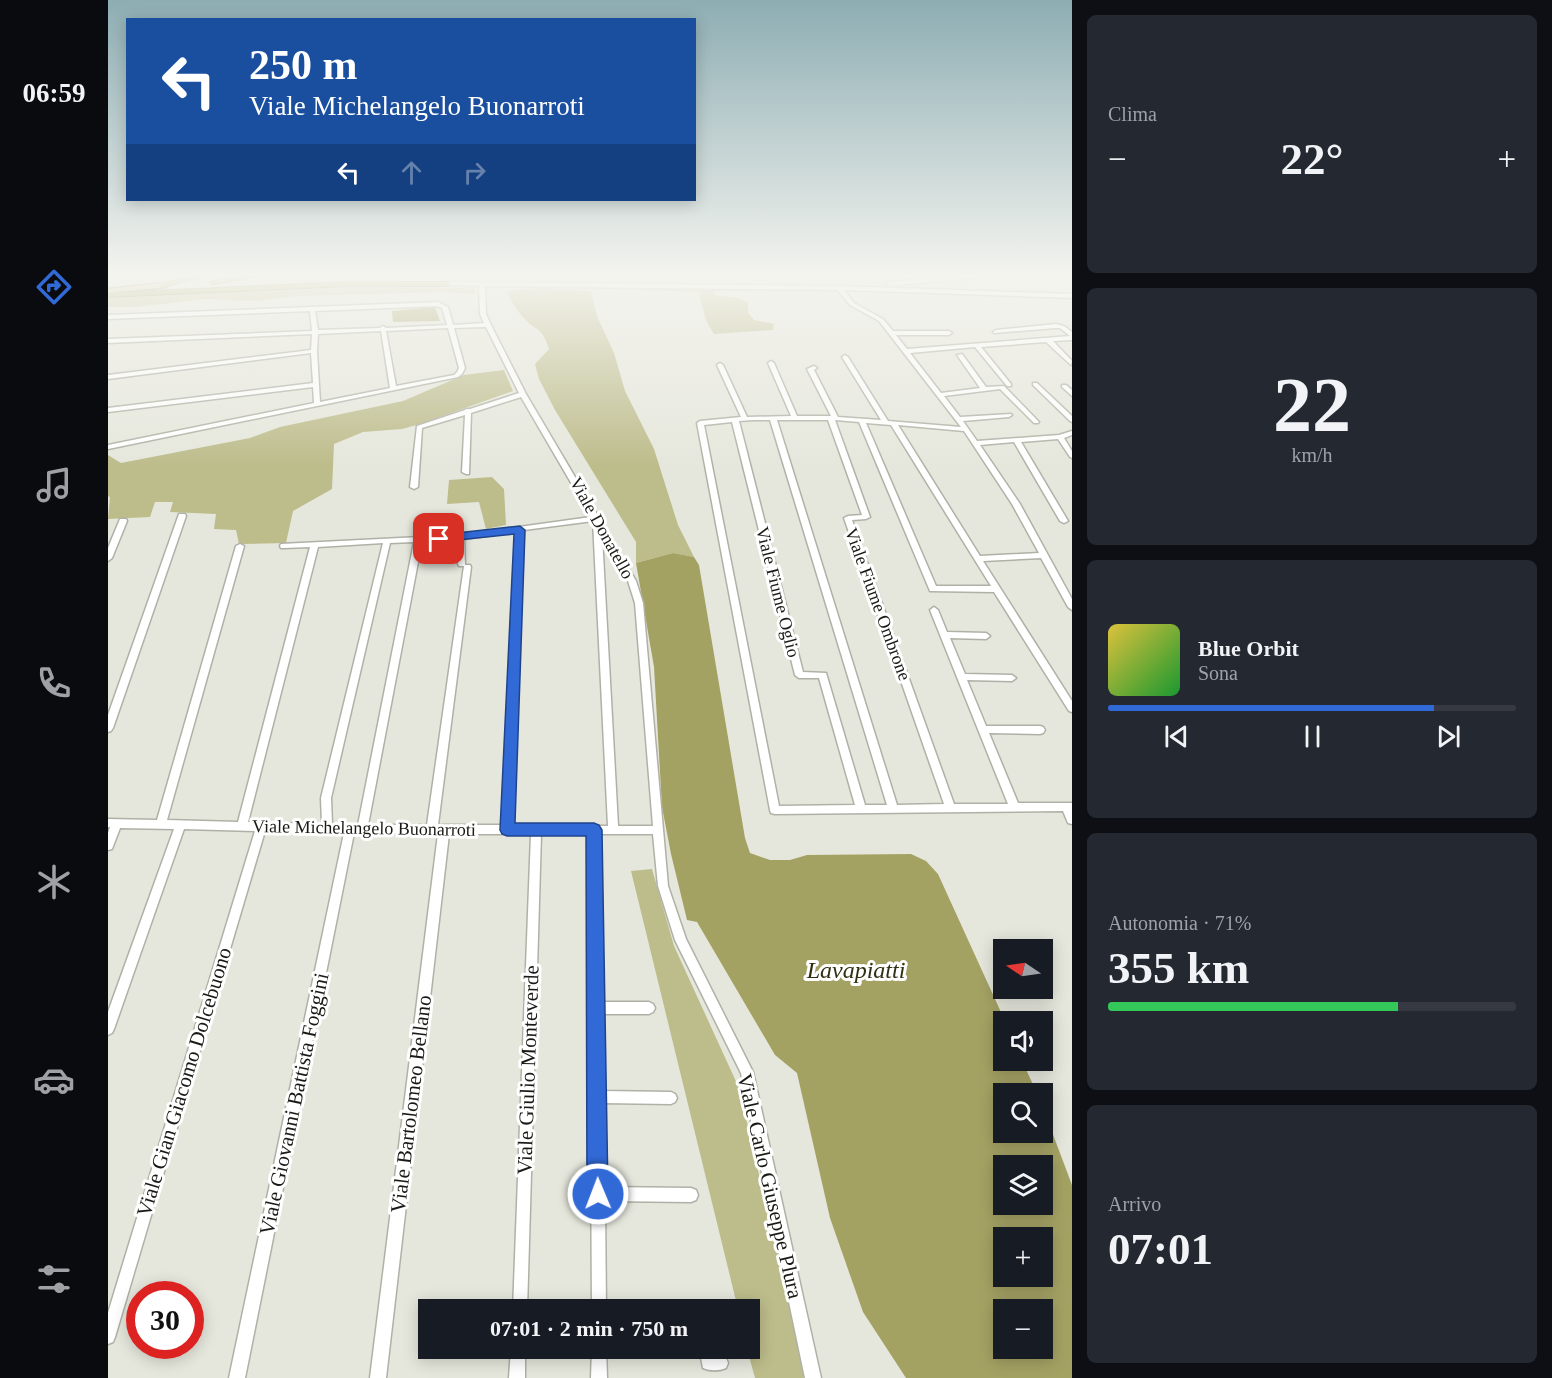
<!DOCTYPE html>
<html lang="it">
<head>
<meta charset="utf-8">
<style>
	body { margin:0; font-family:"Times New Roman",serif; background:#242831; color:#f1f3f6; height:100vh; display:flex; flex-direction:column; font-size:22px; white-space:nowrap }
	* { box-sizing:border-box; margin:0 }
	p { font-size:20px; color:#9ea1a6 }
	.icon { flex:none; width:33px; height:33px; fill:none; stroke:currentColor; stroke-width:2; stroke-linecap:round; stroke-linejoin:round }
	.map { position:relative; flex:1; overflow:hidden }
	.drawer { display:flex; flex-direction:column; gap:15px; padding:15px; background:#0d0f14; width:480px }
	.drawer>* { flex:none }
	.hud { position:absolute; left:18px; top:18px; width:570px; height:183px; border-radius:0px; box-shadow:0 3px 15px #0003; background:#1a4fa0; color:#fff; overflow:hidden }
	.needle { width:39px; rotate:283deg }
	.tools { position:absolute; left:885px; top:939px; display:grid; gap:12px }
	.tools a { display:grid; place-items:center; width:60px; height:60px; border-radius:0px; background:#171b24; box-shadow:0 3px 15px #0003; font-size:30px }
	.speed { position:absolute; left:18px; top:1281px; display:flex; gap:12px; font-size:30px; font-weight:700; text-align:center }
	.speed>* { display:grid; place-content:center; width:78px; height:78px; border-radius:50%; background:#171b24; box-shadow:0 3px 15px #0003; line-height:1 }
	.speed .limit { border:9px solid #d22; background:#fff; color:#111 }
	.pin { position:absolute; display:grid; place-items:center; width:51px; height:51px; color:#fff; margin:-26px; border-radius:12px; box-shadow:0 3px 9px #0006 }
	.me { position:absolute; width:66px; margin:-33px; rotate:359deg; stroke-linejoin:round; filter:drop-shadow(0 0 4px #0008) }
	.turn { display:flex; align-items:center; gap:21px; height:126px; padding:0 24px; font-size:27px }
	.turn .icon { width:78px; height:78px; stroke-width:2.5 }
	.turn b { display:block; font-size:42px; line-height:51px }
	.lanes { display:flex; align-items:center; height:57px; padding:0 24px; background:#0003; justify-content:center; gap:30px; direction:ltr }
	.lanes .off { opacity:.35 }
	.big { font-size:45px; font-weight:800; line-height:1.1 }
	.drawer .tile { flex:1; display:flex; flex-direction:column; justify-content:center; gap:9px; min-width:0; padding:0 21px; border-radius:9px; background:#242831 }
	.drawer .dial { align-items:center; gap:0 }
	.dial b { font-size:78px; line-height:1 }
	.song { display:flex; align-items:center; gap:18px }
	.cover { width:72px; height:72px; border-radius:9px; background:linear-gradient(135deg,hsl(50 70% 55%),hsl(130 70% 35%)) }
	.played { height:6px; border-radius:3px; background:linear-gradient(90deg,#3169d7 80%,#363941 80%) }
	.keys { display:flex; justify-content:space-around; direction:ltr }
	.heat { display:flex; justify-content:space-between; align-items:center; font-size:33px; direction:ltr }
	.charge { height:9px; border-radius:4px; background:linear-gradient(90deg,#34c759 71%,#363941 0) }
	.trip { position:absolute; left:310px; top:1299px; width:342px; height:60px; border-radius:0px; background:#171b24; box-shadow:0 3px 15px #0003; font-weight:800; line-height:60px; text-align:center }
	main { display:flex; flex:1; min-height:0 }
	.dock { display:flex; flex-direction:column; width:108px; justify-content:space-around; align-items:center; background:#090b0e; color:#9ea1a6 }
	.dock .icon { width:42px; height:42px }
	.dock .selected { color:#3169d7 }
	.dock b { font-size:27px; color:#f1f3f6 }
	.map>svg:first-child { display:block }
	.green { fill:#bdbc8b }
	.water { fill:#a4a263; fill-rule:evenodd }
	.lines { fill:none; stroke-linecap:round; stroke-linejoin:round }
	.minor-casing { stroke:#b0b1a6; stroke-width:3 }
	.major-casing { stroke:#6d6a27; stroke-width:3 }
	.highway-casing { stroke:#6d6a27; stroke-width:2 }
	.minor { fill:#fff; fill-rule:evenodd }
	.major { fill:#c2c083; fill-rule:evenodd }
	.highway { fill:#9a9630; fill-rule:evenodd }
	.route { fill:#3169d7; stroke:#20448c; stroke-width:1.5 }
	.labels { text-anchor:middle; stroke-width:6; stroke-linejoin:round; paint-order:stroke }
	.street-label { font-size:18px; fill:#191915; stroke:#fff }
	.near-street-label { font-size:21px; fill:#191915; stroke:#fff }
	.near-water-label { font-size:24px; font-style:italic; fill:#313013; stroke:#fff }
</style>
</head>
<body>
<main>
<nav class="dock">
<b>06:59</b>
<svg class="icon selected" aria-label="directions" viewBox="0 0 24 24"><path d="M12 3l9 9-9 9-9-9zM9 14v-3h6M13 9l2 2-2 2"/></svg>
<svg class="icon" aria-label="music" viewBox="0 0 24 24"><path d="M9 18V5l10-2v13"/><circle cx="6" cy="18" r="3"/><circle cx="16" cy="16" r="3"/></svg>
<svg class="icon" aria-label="phone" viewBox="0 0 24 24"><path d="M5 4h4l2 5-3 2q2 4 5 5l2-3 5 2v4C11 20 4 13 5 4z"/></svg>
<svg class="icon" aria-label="climate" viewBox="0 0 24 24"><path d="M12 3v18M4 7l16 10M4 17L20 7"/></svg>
<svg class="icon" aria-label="car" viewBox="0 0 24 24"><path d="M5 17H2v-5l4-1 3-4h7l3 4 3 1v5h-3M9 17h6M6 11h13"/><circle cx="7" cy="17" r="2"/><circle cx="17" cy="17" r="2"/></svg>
<svg class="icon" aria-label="filters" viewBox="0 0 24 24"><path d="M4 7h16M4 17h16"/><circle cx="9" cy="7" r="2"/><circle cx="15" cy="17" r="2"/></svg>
</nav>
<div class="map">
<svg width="964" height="1378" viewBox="0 0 964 1378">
	<rect width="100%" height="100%" fill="#e6e7dc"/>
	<path class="green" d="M238,287l129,1 -1,6 -32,-2 -145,4 -43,5 -49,-2 -69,8h-28v-9z
		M517,287l155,3 -65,1 -1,4 24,3 10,5v9l6,8 20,4 -1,6 -59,4 -7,-11 -8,-28 1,-3 -62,-2z
		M430,288l53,3 6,25 17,37 11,38 29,58 24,76 16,32 -21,-4 -37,10v-21l-81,-132 -16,-31 -4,-15 14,-15c-8,-25 -14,-17 -27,-33 -7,-7 -11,-17 -16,-25z
		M396,370l9,21 -93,33 -18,5 -39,3 -29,12 -2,45 -39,22 -7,32 -47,1 -3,-14 -22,-1 2,-15 -46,-2 3,-10h-18l-5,15 -42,2 2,-22 -2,-1v-41l13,8 129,-25 30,-11 123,-26 61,-26z
		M384,477l12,12 2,36 -20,4 -7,-27 -32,2 2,-24z
		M544,869l22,77 65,142 67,290h-51l-8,-29 3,-1v-38l-12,-1 -107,-438z"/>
	<path class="water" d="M327,307l5,14 -47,1 -1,-11z
		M565,553l21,4 5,8 46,273 5,15 20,7h20l17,-5 104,-1 15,7 12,13 67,147 -1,39 18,1 15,32 -33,1v38h38l1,-24 29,77v193h-166l-43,-66 -33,-94 -33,-145 -22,-18 -78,-133 -10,-2 -16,-66 -9,-47 -8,-140 -18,-104zM896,1166h38v38h-38zM896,1238h38v38h-38zM896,1310h38v38h-38z"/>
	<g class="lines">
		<defs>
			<path id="minor" d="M878,273h18l-3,2 -112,11 -3,-2 3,-2z
				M339,282l392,4 233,8v4l-228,-8 10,13 29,16 10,12h56l3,2 -3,2h-53l11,14 163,-13 -10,-8h-4l-62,5 -1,-1 3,-2 60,-6 8,2 8,6v8l-19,1 19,20 -1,4 -25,-23 -65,5 30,37v2h-4l-32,-39 -65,6 31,40 39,-5 -23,-33 5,-1 24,33 18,-1 35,36 -1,1h-4l-34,-34 -56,7 16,21 51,-3 1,1 -3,2 -46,4 14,20 82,-6 13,-4v4l-8,3 8,13v7l-2,-1 -12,-18 -37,3 47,79 -4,2 -4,-2 -46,-79 -34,3 40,59 52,95v11l-4,-3 -27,-49 -58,3 89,140v11l-3,-1 -75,-119 -64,-1 -71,-169 -24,-2 35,97 -4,2 -14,1 102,284h54l-78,-194 4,-3 4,3 9,22 39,1 4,3 -4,3 -36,-1 15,36 47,1 4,3 -4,3 -45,-1 19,46h54l3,1 2,3 -2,3 -3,1 -51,-1 29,70h54v21l-4,-1 -5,-12 -288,3 -4,-1 -1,-3 -73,-387 3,-2 41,-4 -24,-52 3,-2 3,2 24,52 44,-1 -23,-53 3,-2 3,2 23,53h34l-24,-47 7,-3 3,2 -3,2 24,47 43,3 -39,-63 3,-2 3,2 40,64 73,6 -82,-106 -29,-16 -12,-15 -353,-4 1,28 5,11 35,69 72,122 3,2v3l35,60 7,22 25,283 18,53 67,133 68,306h-16l-64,-305 -66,-133 -17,-54 -5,-52h-54l3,168h47l4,2 2,4 -2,4 -4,2h-47l1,77 68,1 4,2 2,4 -2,4 -4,2 -68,-1 1,84 87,1 5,2 2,5 -2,5 -5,2 -86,-1 1,109h-14l-3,-476h-48l-14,476h-14l18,-476h-82l-63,544h-16l68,-544 -84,-1 -109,545h-16l115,-545 -79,-2 -150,506 -2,5 -5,2v-31l147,-482 -71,-2 -70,200 -2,4 -4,2v-23l66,-183 -54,-1 -8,21 -4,1v-17l2,-6h-2v-8l49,1 79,-274 4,-2 4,2 -77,274 71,2 72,-275 -26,1h-3l-1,-2 1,-2 179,-9 131,-18 -70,-120 -50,16 -2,61h-3l-4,-2 3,-57 -43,13 -4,59 -4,2 -4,-2 7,-61 48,-16 1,-1h4l49,-16 -33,-66 -32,1 11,40 -3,6 -4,3 -350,72v-4l206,-42 -1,-16 -205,25v-4l205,-25 -2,-30 -203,26v-4l203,-25 1,-16 -204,9v-4l204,-8 -2,-20 -202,8v-4l330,-13 10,5 5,18 31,-2 -4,-9 -1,-28 -34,-1v-2zM329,306l5,2 5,17 -61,3 -3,-2 -3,2 -62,2 -3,-19zM340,328l11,40 -2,4 -3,3 -58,11 -10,-55zM273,331l9,57 -70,14 -3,-51 1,-17zM645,420h17l117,385h-22l-39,-132 -23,-1 -64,-251zM669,420h51l34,95 -14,1 -4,2 100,286 -47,1zM624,422l63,253 4,3h20l36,127 -76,1 -75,-381zM758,423l25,2 100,161h-55zM790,425l66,6 48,73 27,49 -59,3zM485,521l15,305 -96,-1 12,-295zM408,532l-14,293h-64l33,-258 -1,-2h-5l-1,-26zM494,536l26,45 7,22 18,223h-35zM348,540l2,24 1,2h5l-37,259h-59l54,-284zM306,542l-56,283 -26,-1 -1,-26 59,-255zM275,543l-62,255 1,26 -74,-2 70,-275z
				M925,383h4l35,33v6l-2,-1 -37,-36z
				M954,385h4l6,5v6l-10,-9z
				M71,514h6l1,2 -73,212 -2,3 -3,1v-17z
				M12,519h6l1,2 -15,37 -4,3v-13z
				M611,1302l5,2 2,6h-91l2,-5 5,-2z
				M403,1348h14v30h-16z
				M484,1348h14l1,30h-16z
				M591,1348h14l1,8h7l5,2 2,5 -2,5c-7,3 -16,3 -23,0z"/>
			<path id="major" d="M55,283l4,2 -1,2 -58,6v-4z"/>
			<path id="highway" d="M93,273h13l-51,14 -4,-2z
				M148,273h18l-60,11 -4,-2z
				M239,282h100l4,2 -4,2h-100l-239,11v-4z"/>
		</defs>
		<use href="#minor" class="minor-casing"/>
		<use href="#major" class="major-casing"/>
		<use href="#highway" class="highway-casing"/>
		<use href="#minor" class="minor"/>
		<use href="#major" class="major"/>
		<use href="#highway" class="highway"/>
	</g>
	<linearGradient id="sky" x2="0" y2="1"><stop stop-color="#8dadb3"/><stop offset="0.59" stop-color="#f4f4ef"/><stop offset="1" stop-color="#f4f4ef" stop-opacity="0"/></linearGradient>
	<rect width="964" height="466" fill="url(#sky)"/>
	<path class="route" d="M412,526l5,4 -10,293h79l5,2 3,5 6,364 -3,7 -7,3 -8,-3 -3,-7 -1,-358h-79l-5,-2 -2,-4 14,-296 -75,8 -6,-3 6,-4z"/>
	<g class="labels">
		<g class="street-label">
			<text transform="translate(494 528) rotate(61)" y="6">Viale Donatello</text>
			<text transform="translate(670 592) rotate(76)" y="6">Viale Fiume Oglio</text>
			<text transform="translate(770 604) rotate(70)" y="6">Viale Fiume Ombrone</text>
			<text transform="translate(256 828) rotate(1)" y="6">Viale Michelangelo Buonarroti</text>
		</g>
		<g class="near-street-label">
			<text transform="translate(420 1070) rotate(-88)" y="7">Viale Giulio Monteverde</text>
			<text transform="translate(76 1082) rotate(-73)" y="7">Viale Gian Giacomo Dolcebuono</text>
			<text transform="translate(186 1104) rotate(-78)" y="7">Viale Giovanni Battista Foggini</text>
			<text transform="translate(303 1104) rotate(-83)" y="7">Viale Bartolomeo Bellano</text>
			<text transform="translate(662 1186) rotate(77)" y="7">Viale Carlo Giuseppe Plura</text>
		</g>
		<g class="near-water-label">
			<text x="748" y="978">Lavapiatti</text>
		</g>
	</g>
</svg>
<div class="tools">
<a><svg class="needle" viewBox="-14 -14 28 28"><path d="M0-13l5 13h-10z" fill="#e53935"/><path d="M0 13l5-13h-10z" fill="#9ea1a6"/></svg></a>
<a><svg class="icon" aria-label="sound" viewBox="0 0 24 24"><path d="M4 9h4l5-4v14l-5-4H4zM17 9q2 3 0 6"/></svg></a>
<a><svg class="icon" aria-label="search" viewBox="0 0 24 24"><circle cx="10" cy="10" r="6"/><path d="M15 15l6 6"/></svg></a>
<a><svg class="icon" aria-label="layers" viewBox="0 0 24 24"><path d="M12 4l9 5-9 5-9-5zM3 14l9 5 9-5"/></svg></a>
<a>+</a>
<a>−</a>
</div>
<div class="speed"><div class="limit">30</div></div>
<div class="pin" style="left:331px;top:539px;background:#d93025"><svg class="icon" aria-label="arrive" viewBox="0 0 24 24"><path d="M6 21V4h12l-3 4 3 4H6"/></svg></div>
<svg class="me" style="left:490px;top:1194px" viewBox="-20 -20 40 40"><circle r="17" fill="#3169d7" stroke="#fff" stroke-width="3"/><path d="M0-11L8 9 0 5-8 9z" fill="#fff"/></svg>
<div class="trip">07:01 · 2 min · 750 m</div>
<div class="hud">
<div class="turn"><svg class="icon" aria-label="left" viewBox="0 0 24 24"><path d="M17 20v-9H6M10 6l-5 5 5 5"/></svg><div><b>250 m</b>Viale Michelangelo Buonarroti</div></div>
<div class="lanes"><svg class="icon" aria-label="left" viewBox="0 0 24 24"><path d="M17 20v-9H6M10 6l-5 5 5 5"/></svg><svg class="icon off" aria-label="ahead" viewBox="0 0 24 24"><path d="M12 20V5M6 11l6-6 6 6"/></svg><svg class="icon off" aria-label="right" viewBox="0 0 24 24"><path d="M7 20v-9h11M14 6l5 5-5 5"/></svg></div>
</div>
</div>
<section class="drawer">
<div class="tile"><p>Clima</p>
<div class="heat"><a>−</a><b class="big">22°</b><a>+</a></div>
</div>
<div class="tile dial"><b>22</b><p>km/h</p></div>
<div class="tile">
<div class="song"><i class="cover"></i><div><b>Blue Orbit</b><p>Sona</p></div></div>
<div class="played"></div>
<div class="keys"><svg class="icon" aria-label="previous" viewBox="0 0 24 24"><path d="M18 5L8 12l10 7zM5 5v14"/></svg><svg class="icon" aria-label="pause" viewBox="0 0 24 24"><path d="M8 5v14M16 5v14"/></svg><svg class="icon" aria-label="next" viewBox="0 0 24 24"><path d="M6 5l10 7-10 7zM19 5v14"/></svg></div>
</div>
<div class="tile"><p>Autonomia · 71%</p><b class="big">355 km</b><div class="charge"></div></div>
<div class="tile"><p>Arrivo</p><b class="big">07:01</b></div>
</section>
</main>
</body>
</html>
